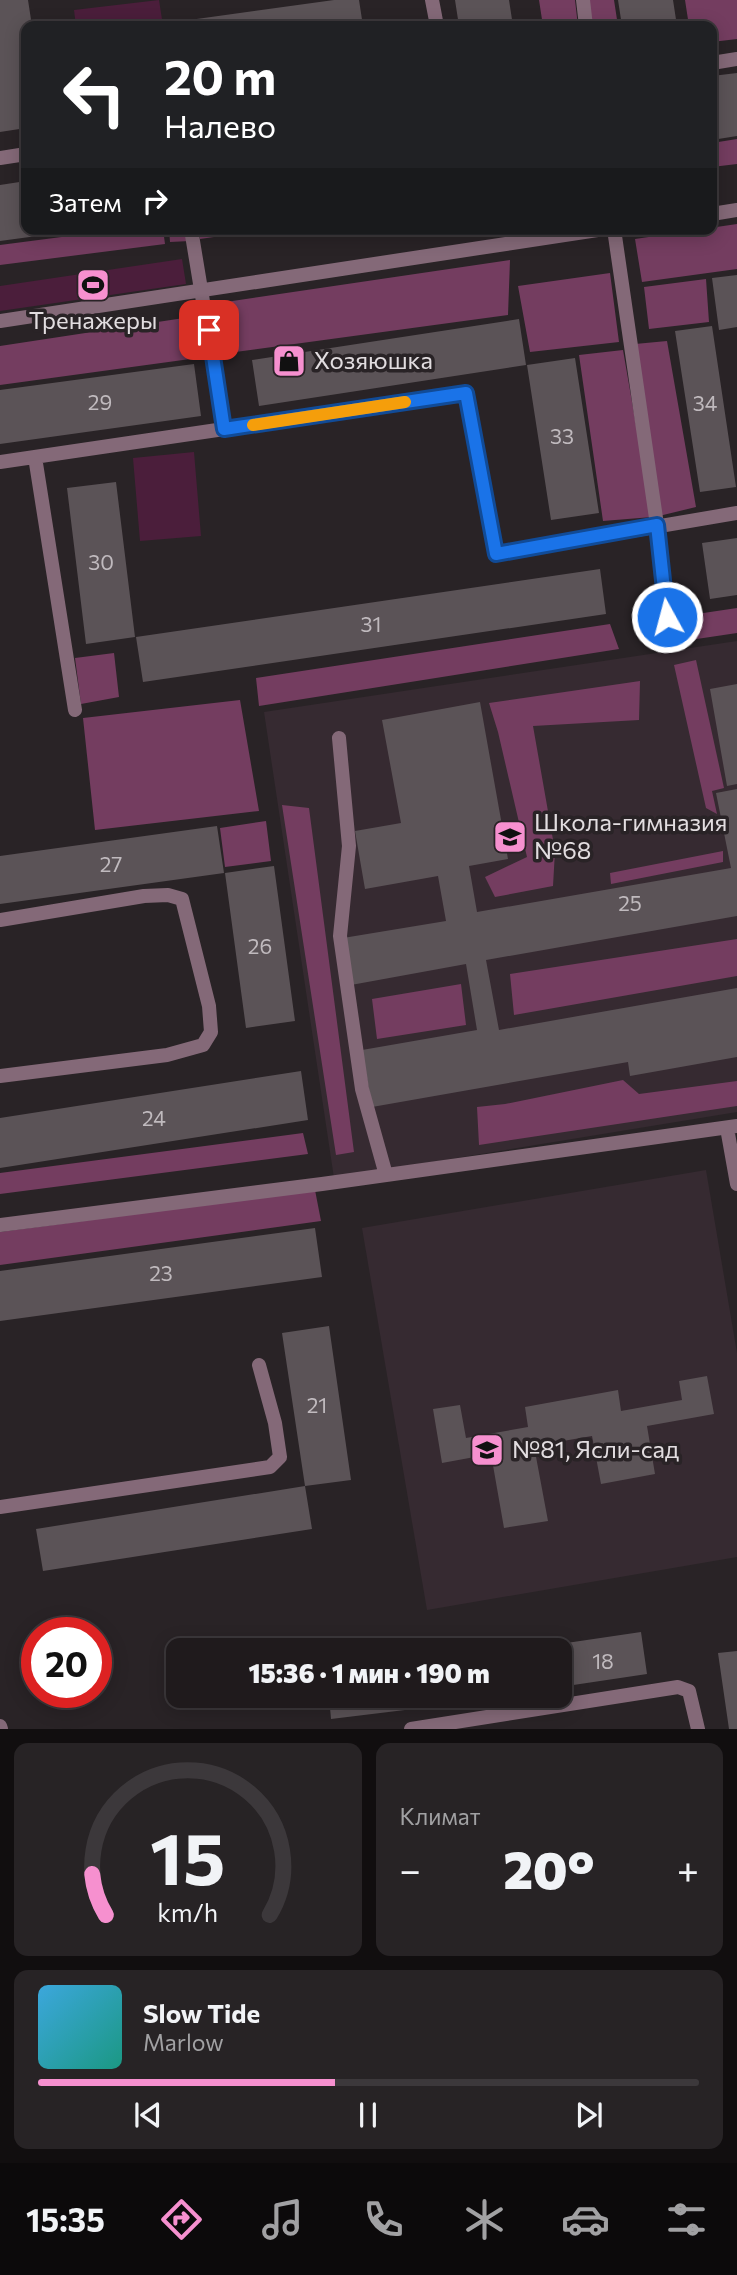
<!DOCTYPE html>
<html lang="ru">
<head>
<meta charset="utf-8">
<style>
	body { margin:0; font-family:Commissioner,sans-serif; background:#272325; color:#f1f3f6; height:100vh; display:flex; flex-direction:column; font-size:26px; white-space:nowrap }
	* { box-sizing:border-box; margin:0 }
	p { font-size:23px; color:#a1a1a3 }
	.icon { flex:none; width:38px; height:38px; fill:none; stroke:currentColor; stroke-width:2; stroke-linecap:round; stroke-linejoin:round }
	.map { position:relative; height:1729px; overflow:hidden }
	.sheet { display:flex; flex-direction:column; gap:14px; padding:14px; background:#110e0f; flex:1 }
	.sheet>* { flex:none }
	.banner { position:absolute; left:21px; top:21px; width:696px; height:214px; border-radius:14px; box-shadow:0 4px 18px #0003,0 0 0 2px #3c383b; background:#202124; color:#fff; overflow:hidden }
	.speed { position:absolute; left:21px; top:1617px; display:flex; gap:14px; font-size:35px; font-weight:700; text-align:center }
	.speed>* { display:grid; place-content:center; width:91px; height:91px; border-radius:50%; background:#1f1a1c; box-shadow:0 4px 18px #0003,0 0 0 2px #3c383b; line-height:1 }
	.speed .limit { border:10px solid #d22; background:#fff; color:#111 }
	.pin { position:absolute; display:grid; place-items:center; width:60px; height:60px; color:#fff; margin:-30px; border-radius:14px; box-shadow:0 4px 10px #0006 }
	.me { position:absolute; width:77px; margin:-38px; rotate:353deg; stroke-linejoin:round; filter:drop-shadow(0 0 5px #0008) }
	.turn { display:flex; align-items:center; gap:24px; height:147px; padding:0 28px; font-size:32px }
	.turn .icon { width:91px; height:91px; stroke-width:2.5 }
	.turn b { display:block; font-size:49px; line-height:60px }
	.then { display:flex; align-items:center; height:66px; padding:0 28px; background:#0003; gap:14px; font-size:26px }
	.big { font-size:52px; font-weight:800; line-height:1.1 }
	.sheet .tile { flex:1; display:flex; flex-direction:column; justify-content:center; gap:10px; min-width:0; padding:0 24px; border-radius:14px; background:#272325 }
	.sheet .dial { align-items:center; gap:0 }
	.dial svg { height:182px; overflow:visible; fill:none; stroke:#3c383b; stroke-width:7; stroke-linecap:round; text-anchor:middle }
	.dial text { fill:#f1f3f6; stroke:none }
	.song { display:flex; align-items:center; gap:21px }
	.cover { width:84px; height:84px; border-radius:10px; background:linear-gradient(135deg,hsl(200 70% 55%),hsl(170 70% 35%)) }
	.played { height:7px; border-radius:4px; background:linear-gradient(90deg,#f690cf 45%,#3c383b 45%) }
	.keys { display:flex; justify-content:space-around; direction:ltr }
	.heat { display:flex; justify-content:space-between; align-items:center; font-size:38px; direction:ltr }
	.sheet .tiles { flex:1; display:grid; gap:14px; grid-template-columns:1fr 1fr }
	.tile:last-child { grid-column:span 2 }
	.trip { position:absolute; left:166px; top:1638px; width:406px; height:70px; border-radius:14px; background:#1f1a1c; box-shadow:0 4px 18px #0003,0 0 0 2px #3c383b; font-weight:800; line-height:70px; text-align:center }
	.tabs { display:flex; height:112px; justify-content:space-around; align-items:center; background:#0c0a0b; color:#a1a1a3 }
	.tabs .icon { width:49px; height:49px }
	.tabs .current { color:#f690cf }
	.tabs b { font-size:32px; color:#f1f3f6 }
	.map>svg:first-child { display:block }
	.built { fill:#362a31 }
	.green { fill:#4b1e3b }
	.forest { fill:#743d60 }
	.building { fill:#5b5357 }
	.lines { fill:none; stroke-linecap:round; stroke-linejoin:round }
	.lane { stroke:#846978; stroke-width:14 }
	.street { stroke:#846978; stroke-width:14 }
	.route-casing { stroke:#114b97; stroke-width:18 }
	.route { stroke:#1a73e8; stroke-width:12 }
	.slow { stroke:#f59e0b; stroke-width:12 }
	.labels { text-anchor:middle; stroke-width:7; stroke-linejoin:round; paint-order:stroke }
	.number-label { font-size:21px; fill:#c0babe }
	.poi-label { font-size:24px; fill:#e2dde0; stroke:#292326; text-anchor:start }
</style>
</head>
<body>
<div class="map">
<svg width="737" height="1729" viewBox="0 0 737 1729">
	<rect width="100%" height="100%" fill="#292326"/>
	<path class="built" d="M737,641v471l-403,66 -70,-466z
		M706,1170l31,183v204l-310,53 -65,-382z"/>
	<path class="green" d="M159,0l4,26h-87l-2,-16z
		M182,259l4,25 -186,27v-25z
		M194,452l7,84 -61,5 -7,-83z"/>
	<path class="forest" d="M539,0h36l3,26h-35z
		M587,0h27l4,26h-28z
		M685,0h52v39l-25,3v-16h-23z
		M737,139v25l-25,3v-24z
		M737,224v45l-95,13 -7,-43z
		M123,229h40l2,15 -165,21v-20z
		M169,229h19l2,12 -20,1z
		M199,229h71l-70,10z
		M510,260l-2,55 -280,38 -9,-50z
		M610,273l9,69 -89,10 -12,-66z
		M706,279l3,43 -60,7 -5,-42z
		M197,316l8,41 -205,28v-39z
		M667,341l29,166 -37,9 -24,-172z
		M623,350l29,167 -49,4 -24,-166z
		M737,608v25l-47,7v-25z
		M610,624l9,25 -360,57 -3,-28z
		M114,653l5,44 -38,7 -6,-46z
		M696,660l28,128 -12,3 5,23 -11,-6 -32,-143z
		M640,681l-1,39 -106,6 22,125 -2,35 -58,11 -10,-20 42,-20 -29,-125 -9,-29z
		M240,700l19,111 -164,19 -12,-112z
		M282,805l27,3 45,344 -18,3z
		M266,821l5,40 -46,6 -5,-39z
		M723,851v11l-112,22 -1,-11z
		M737,939v37l-223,39 -4,-41z
		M461,984l5,41 -89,14 -5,-40z
		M623,1080l16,14 98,-13v25l-258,39 -2,-38 28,-3z
		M303,1133l5,21 -308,40v-21z
		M315,1190l6,31 -321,44v-33z"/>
	<path class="building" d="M0,0h28l4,26h-6v102l-26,4z
		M334,0h25l4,26h-188v-4z
		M455,0h54l4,26h-54z
		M618,0h55l4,26h-55z
		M737,73v63l-25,4v-64z
		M26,181v48l48,2 -74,10v-56z
		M737,275v52l-18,3 -7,-52z
		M519,319l7,46 -267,41 -7,-46z
		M712,326l24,161 -36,5 -25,-161z
		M575,358l24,155 -48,7 -24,-155z
		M194,364l7,52 -201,28v-54z
		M116,482l19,155 -49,7 -19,-156z
		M737,538v57l-27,4 -8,-56z
		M600,569l6,45 -463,68 -7,-45z
		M737,684v100l-10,2 -17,-97z
		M480,702l28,157 -39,7 8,46 254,-44 -15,-75 21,-4v127l-251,44 13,70 238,-42v69l-107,19 -2,-14 -256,45 -10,-57 115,-20 -11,-66 -115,21 -8,-47 103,-17 -8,-45 -73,13 -10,-58 46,-8 -19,-103z
		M217,826l7,47 -224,31v-48z
		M274,866l21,155 -49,7 -21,-155z
		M301,1071l7,49 -308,48v-50z
		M315,1228l7,49 -322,44v-50z
		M329,1326l22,154 -46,6 -23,-153z
		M707,1376l7,38 -67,12 8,48 -54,10 -9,-48 -58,10 14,75 -44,7 -13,-74 -49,9 -9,-54 27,-4 6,33 62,-11 -3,-20 93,-17 3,21 61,-11 -3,-19z
		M305,1486l7,43 -269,42 -7,-42z
		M641,1632l6,42 -87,13v-37h-41z
		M737,1651v78h-8l-11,-76z
		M329,1696h157l1,4 -156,19z"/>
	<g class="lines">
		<path class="lane" d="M432,0l5,26
			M583,0l3,26
			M712,63l25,-4
			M0,158l26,-4
			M191,229l33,200 242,-36 30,161 241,-41
			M614,229l43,296 10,92
			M35,457l40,253
			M0,462l224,-33
			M339,738l10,108 -9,90 22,153 24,86
			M0,920l144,-24 24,-1 14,4 27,107 2,26 -8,13 -36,10 -167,21
			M727,1128l10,56
			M0,1225l322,-41 415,-58
			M0,1507l270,-40 10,-10 -5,-34 -16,-58
			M0,1726l1,3
			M411,1729l267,-42 11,4 9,38"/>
		<path class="street" d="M712,214l25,-4
			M0,321l604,-92"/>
	</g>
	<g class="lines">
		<defs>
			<path id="route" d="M209,330l15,99 242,-36 30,161 161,-29 10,92"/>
		</defs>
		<use href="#route" class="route-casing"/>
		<use href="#route" class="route"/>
		<path class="slow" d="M253,425l152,-23"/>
	</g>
	<defs>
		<symbol id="stadium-square" viewBox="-11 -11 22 22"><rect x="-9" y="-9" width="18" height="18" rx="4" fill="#f690cf" stroke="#292326"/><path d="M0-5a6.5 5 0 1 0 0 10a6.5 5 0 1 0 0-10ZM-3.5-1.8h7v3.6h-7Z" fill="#111"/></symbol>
		<symbol id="shop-square" viewBox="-11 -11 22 22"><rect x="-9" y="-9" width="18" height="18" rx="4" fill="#f690cf" stroke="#292326"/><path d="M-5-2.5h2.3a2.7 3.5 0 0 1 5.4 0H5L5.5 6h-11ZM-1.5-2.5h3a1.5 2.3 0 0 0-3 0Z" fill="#111"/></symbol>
		<symbol id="school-square" viewBox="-11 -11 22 22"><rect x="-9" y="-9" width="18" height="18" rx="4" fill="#f690cf" stroke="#292326"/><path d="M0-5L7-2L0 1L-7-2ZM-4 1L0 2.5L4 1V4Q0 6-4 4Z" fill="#111"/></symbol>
	</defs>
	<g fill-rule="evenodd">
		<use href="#stadium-square" x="74" y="266" width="38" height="38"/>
		<use href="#shop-square" x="270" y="342" width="38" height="38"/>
		<use href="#school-square" x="491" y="818" width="38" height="38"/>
		<use href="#school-square" x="468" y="1431" width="38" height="38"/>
	</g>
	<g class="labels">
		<g class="number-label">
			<text x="100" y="410">29</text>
			<text x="705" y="411">34</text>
			<text x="562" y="444">33</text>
			<text x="101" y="570">30</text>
			<text x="371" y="632">31</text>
			<text x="111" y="872">27</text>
			<text x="630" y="911">25</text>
			<text x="260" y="954">26</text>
			<text x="154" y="1126">24</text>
			<text x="161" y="1281">23</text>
			<text x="317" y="1413">21</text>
			<text x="603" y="1669">18</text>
		</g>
		<g class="poi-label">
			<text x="93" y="329" text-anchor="middle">Тренажеры</text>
			<text x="314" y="369">Хозяюшка</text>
			<text x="534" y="831">Школа-гимназия<tspan x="534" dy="28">№68</tspan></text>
			<text x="512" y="1458">№81, Ясли-сад</text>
		</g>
	</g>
</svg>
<div class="speed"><div class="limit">20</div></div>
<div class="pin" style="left:209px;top:330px;background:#d93025"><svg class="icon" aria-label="arrive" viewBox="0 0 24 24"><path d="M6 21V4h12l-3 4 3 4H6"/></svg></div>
<svg class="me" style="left:667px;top:617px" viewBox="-20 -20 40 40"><circle r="17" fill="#1a73e8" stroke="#fff" stroke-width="3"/><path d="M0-11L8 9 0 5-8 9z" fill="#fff"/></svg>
<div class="trip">15:36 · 1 мин · 190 m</div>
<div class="banner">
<div class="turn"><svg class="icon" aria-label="left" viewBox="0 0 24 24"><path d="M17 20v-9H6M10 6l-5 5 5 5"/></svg><div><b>20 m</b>Налево</div></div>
<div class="then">Затем<svg class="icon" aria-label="right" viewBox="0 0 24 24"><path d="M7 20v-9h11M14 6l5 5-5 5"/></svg></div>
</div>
</div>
<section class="sheet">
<div class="tiles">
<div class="tile dial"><svg viewBox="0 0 100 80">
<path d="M14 69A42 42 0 1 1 86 69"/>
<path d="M14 69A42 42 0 0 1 8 51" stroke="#f690cf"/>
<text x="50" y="56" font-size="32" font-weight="700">15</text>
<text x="50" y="72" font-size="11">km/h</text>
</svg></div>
<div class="tile"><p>Климат</p>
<div class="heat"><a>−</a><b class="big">20°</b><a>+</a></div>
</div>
<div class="tile">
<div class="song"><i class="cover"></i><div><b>Slow Tide</b><p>Marlow</p></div></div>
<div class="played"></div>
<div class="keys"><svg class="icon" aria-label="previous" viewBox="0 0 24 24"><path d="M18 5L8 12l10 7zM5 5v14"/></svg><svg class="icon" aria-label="pause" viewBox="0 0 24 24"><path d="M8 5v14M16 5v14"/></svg><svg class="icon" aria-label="next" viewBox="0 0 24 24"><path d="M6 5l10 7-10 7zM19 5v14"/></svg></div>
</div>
</div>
</section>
<nav class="tabs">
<b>15:35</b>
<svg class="icon current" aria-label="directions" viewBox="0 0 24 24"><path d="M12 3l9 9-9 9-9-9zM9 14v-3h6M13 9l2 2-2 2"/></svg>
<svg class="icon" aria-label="music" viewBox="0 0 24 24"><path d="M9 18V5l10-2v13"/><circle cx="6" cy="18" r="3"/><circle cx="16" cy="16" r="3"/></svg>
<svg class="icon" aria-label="phone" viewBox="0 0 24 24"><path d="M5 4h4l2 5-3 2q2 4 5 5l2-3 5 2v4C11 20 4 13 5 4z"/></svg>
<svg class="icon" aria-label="climate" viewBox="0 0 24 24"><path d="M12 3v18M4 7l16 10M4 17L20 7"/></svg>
<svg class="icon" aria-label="car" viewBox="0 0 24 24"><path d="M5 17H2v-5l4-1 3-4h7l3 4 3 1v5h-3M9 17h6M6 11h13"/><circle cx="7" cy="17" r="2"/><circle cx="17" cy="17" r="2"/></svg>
<svg class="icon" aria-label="filters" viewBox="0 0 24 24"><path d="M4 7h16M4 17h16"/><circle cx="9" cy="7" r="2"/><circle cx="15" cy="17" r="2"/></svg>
</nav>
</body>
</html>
